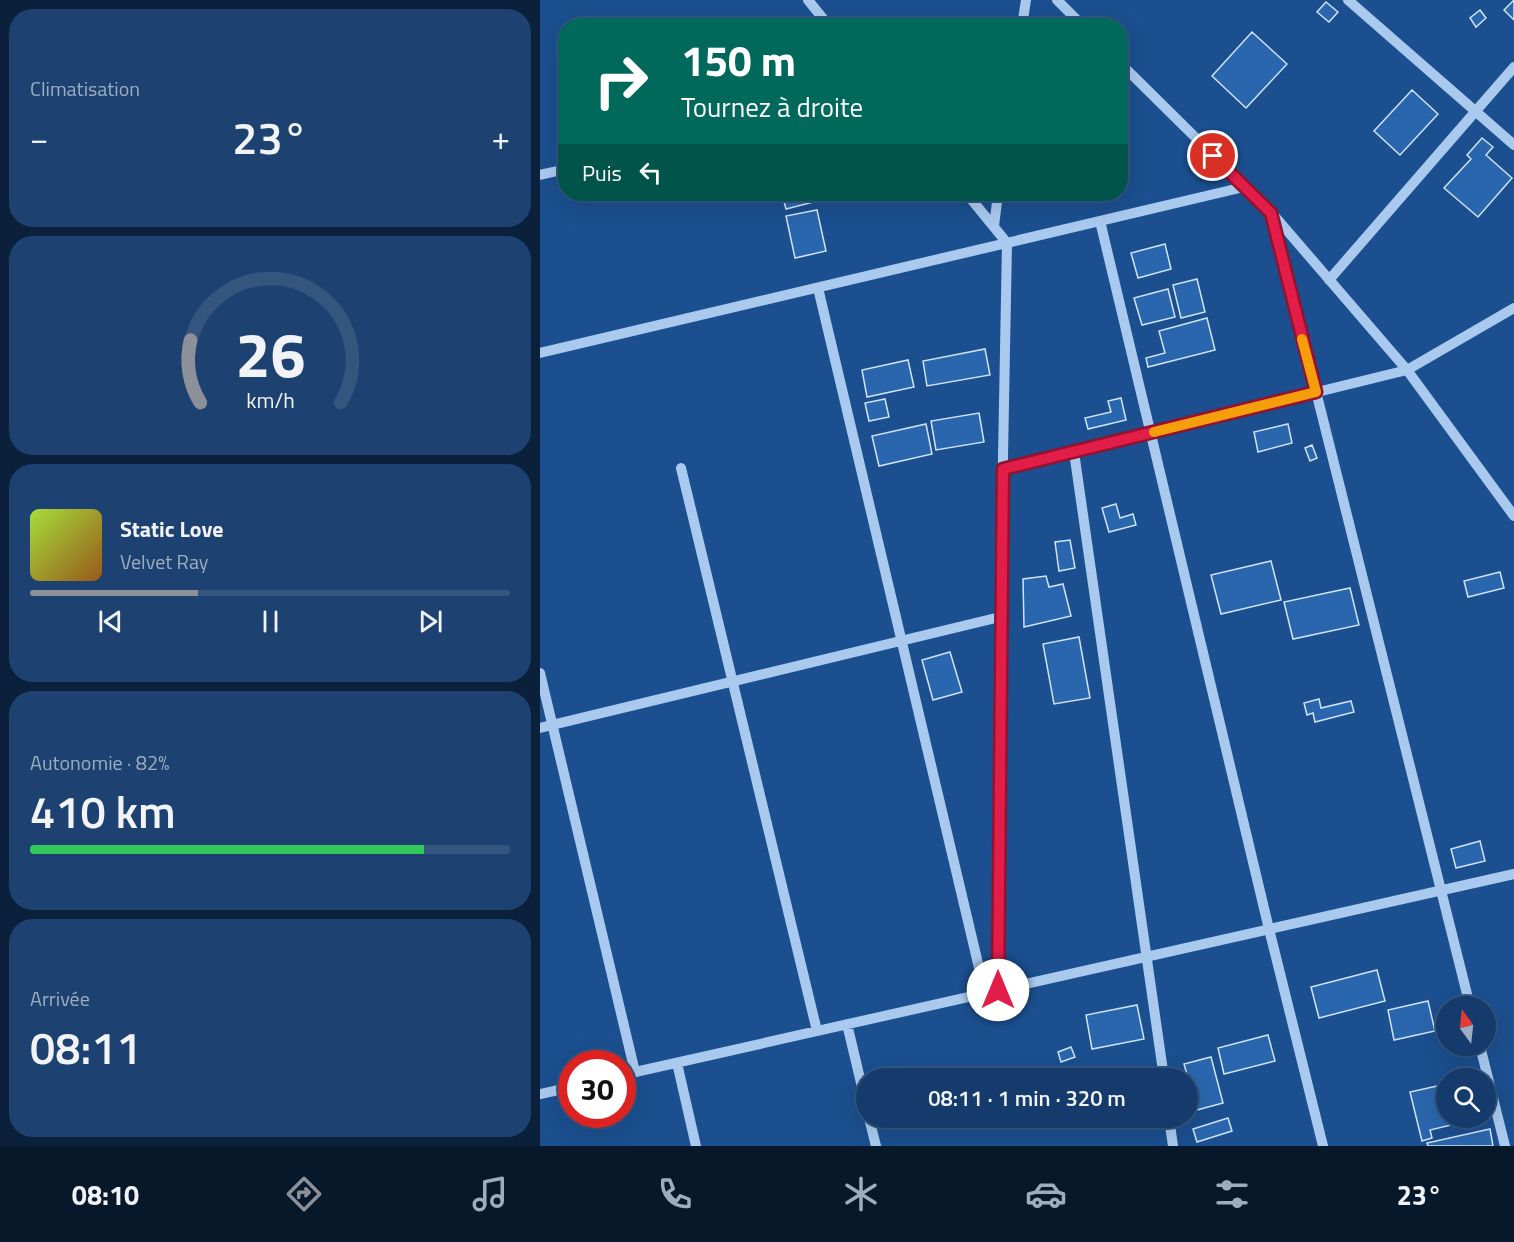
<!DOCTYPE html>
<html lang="fr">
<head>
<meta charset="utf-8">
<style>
	body { margin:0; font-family:"Titillium Web",sans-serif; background:#1d4271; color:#f1f3f6; height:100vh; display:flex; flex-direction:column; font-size:22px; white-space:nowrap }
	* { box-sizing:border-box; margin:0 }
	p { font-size:20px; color:#9dadc1 }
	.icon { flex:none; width:33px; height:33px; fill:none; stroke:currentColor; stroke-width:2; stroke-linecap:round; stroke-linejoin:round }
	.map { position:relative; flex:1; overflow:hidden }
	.panel { display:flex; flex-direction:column; gap:9px; padding:9px; background:#0b203b; width:540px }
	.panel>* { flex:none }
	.top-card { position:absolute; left:18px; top:18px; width:570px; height:183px; border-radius:24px; box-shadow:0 6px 24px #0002,0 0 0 2px #33557e; background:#00695c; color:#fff; overflow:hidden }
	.needle { width:39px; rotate:345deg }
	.controls { position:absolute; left:896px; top:996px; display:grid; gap:12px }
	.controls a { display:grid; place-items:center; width:60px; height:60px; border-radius:50%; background:#143b6b; box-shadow:0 6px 24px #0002,0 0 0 2px #33557e; font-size:30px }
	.speed { position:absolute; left:18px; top:1050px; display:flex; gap:12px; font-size:30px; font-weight:700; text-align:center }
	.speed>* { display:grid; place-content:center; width:78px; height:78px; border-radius:50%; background:#143b6b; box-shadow:0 6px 24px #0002,0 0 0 2px #33557e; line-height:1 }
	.speed .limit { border:9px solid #d22; background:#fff; color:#111 }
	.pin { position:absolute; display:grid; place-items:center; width:51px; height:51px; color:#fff; margin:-26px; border:3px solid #fff; border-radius:50%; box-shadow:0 2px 6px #0007 }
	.me { position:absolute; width:66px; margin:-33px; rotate:0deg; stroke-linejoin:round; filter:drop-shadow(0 0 4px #0008) }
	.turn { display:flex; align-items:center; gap:21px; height:126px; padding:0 24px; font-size:27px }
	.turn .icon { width:78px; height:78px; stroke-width:2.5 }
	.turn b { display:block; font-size:42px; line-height:51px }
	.then { display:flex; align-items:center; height:57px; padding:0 24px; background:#0003; gap:12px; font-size:22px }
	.big { font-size:45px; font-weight:600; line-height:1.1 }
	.panel .widget { flex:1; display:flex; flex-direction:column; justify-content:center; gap:9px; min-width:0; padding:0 21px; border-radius:24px; background:#1d4271 }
	.panel .dial { align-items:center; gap:0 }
	.dial svg { height:156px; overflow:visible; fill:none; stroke:#33557e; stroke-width:7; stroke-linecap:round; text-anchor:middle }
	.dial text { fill:#f1f3f6; stroke:none }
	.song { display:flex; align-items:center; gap:18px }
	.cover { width:72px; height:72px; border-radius:9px; background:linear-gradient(135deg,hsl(80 70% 55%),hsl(30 70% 35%)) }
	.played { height:6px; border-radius:3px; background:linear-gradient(90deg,#8c9099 35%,#33557e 35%) }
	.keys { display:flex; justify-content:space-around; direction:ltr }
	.heat { display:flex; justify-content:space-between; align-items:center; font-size:33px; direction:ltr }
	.charge { height:9px; border-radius:4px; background:linear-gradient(90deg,#34c759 82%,#33557e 0) }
	.trip { position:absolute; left:316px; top:1068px; width:342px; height:60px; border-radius:30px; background:#143b6b; box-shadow:0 6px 24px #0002,0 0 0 2px #33557e; font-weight:600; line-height:60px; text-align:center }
	.tab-bar { display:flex; height:96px; justify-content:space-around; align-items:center; background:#08182b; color:#9dadc1 }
	.tab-bar .icon { width:42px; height:42px }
	.tab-bar .on { color:#8c9099 }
	.tab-bar b { font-size:27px; color:#f1f3f6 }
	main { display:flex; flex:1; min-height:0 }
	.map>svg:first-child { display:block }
	.building { fill:#2a66ad; stroke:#cfe3fa; stroke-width:1.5 }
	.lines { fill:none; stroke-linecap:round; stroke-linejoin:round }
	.minor { stroke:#a9c9ee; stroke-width:10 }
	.route-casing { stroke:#92132f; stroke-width:15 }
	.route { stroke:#e11d48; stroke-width:10 }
	.slow { stroke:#f59e0b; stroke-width:10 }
</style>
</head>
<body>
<main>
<section class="panel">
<div class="widget"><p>Climatisation</p>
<div class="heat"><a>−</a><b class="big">23°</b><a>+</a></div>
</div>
<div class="widget dial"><svg viewBox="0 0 100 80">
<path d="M14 69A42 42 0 1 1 86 69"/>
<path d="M14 69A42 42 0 0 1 9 37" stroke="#8c9099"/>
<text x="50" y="56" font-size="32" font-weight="700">26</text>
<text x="50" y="72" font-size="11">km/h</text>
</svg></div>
<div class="widget">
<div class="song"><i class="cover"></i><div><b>Static Love</b><p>Velvet Ray</p></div></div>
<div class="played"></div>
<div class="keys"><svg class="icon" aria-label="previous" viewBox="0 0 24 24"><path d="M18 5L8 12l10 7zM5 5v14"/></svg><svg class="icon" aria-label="pause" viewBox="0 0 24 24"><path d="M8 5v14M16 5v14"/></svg><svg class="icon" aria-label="next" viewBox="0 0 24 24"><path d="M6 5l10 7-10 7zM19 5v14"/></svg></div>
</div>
<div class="widget"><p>Autonomie · 82%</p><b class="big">410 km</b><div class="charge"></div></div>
<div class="widget"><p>Arrivée</p><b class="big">08:11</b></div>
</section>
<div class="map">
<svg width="974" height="1146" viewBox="0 0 974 1146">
	<rect width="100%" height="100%" fill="#1b4f8f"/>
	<path class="building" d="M974,0v20l-10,-10z
		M786,2l12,10 -9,10 -12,-10z
		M940,10l6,8 -10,9 -6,-9z
		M712,32l35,32 -41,44 -34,-32z
		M872,90l26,24 -38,41 -26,-24z
		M942,138l11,9 -7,8 26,23 -34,39 -34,-29 27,-29 -4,-4z
		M242,194h46l1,4 -43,11z
		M277,210l9,41 -31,7 -9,-42z
		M625,244l6,25 -33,9 -7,-25z
		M657,279l8,33 -24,6 -8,-33z
		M628,289l7,28 -33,8 -8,-27z
		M667,318l8,32 -67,17 -2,-9 19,-5 -6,-22z
		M445,349l5,26 -63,11 -4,-25z
		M368,360l6,27 -47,10 -5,-27z
		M581,398l5,22 -38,9 -3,-11 26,-6 -3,-11z
		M345,399l4,18 -20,4 -4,-18z
		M439,413l5,29 -48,8 -5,-29z
		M386,424l6,30 -53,12 -7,-30z
		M748,424l4,19 -34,9 -4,-20z
		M772,445l5,13 -7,3 -5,-13z
		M576,504l4,14 13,-4 3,11 -27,7 -7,-24z
		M530,540l5,28 -16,3 -4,-29z
		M731,561l10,39 -60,14 -10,-39z
		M960,572l4,16 -36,9 -4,-16z
		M506,576l3,11 14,-3 8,32 -47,11 -1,-48z
		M810,588l9,37 -66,14 -9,-37z
		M539,637l11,61 -36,6 -11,-60z
		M410,652l12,40 -29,8 -11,-40z
		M779,699l2,9 30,-7 3,11 -39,10 -2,-9 -6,2 -3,-12z
		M940,841l5,20 -29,7 -5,-19z
		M837,970l8,31 -66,17 -8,-31z
		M888,1001l7,30 -41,9 -6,-30z
		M597,1005l7,34 -52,10 -6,-34z
		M728,1035l7,26 -51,13 -6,-26z
		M531,1047l4,10 -14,5 -3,-10z
		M671,1057l12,46 -26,7 -13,-46z
		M906,1084v34h34l-50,12 2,8 -10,3 -12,-49z
		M688,1118l4,13 -35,11 -4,-13z
		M950,1129l3,17h-65l-1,-3z"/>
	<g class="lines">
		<path class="minor" d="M268,0l21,26
			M517,0l26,26
			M808,0l166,145
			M482,26l4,-26
			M580,63l151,149 136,158 107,146
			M0,175l26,-6
			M427,194l40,49 -7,374 -2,373
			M731,212l199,794
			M560,221l169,708 54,217
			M454,226l4,-32
			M789,280l185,-213
			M278,288l167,705
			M0,353l704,-166
			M534,452l90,626
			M141,468l136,563
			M463,469l404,-99 107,-62
			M0,673l95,399
			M0,728l460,-111
			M307,1024l20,84
			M940,1046l25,100
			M137,1063l19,83
			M82,1075l892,-201
			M0,1094l32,-7
			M329,1118l7,28
			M629,1118l4,28"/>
	</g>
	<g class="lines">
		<defs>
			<path id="route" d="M458,990l5,-521 313,-77 -45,-179 -58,-57"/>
		</defs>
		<use href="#route" class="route-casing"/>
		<use href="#route" class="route"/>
		<path class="slow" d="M614,432l162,-40 -14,-53"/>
	</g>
</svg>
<div class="controls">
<a><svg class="needle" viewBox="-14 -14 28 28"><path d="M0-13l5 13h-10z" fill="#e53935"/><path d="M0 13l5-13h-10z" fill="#9dadc1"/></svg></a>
<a><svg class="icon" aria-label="search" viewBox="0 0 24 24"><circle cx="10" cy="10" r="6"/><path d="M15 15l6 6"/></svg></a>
</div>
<div class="speed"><div class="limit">30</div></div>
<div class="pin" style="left:673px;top:156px;background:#d93025"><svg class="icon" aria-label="arrive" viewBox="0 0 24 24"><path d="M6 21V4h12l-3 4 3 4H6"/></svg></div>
<svg class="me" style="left:458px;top:990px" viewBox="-20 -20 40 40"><circle r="19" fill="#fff"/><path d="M0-13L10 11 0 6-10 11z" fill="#e11d48"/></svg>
<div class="trip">08:11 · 1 min · 320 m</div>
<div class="top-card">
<div class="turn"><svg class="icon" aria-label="right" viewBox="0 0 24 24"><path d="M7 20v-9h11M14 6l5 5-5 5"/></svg><div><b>150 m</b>Tournez à droite</div></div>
<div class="then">Puis<svg class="icon" aria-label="left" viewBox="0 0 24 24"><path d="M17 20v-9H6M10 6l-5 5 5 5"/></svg></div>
</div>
</div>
</main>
<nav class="tab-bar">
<b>08:10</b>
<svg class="icon on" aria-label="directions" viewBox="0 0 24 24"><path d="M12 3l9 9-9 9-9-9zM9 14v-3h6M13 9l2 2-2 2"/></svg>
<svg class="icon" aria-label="music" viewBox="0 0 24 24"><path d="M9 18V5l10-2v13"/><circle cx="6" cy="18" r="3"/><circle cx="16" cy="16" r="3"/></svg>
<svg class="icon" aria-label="phone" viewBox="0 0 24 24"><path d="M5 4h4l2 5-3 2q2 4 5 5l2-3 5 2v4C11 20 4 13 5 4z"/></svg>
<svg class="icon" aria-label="climate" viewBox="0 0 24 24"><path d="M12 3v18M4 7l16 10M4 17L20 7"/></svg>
<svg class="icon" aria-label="car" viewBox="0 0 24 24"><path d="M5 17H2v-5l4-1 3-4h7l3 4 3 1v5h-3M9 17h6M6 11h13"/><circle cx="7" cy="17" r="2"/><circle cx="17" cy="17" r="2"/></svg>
<svg class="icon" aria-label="filters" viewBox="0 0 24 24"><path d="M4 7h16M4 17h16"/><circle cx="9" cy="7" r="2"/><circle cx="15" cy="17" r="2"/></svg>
<b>23°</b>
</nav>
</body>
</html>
